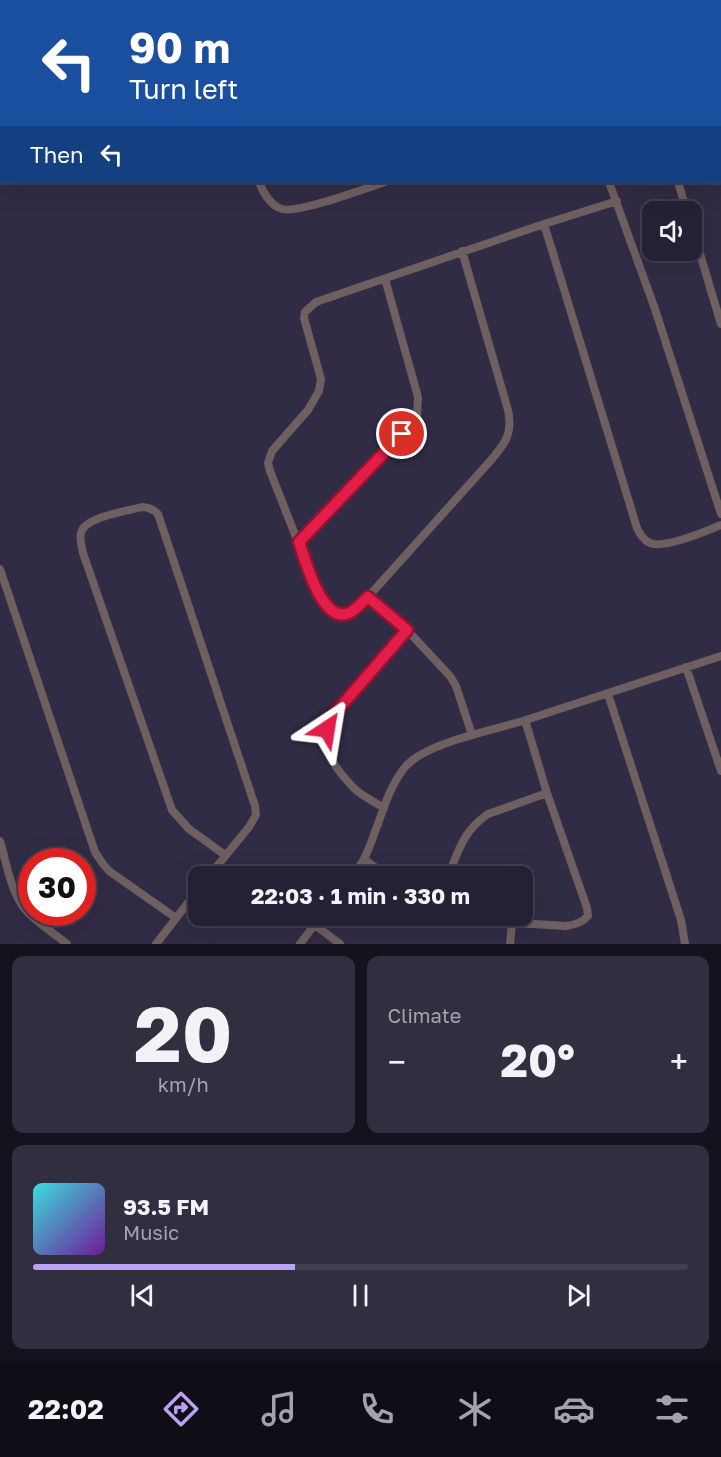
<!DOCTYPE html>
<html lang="en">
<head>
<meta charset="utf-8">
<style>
	body { margin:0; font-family:"Golos Text",sans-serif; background:#312e40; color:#f1f3f6; height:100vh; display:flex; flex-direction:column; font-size:22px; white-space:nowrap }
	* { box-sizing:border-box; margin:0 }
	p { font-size:20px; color:#a3a3ac }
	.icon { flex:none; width:33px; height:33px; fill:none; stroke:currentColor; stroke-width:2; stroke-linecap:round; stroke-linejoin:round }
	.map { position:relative; height:944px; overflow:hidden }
	.sheet { display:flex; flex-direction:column; gap:12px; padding:12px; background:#14121d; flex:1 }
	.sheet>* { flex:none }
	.guide { position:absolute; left:0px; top:0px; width:722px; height:183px; box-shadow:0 6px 24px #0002,0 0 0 2px #423e4f; background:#1a4fa0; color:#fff; overflow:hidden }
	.buttons { position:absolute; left:642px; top:201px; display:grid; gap:12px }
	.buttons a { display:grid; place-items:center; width:60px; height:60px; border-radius:12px; background:#252134; box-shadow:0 6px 24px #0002,0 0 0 2px #423e4f; font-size:30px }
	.speed { position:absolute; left:18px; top:848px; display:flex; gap:12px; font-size:30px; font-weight:700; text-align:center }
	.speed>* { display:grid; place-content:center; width:78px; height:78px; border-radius:50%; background:#252134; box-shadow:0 6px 24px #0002,0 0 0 2px #423e4f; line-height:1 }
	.speed .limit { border:9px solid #d22; background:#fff; color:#111 }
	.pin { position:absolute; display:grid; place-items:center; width:51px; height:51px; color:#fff; margin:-26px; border:3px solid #fff; border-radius:50%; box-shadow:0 2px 6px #0007 }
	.me { position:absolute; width:66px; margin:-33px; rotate:33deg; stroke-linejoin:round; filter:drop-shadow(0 0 4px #0008) }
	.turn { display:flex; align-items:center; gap:21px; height:126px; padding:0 30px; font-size:27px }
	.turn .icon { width:78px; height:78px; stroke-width:2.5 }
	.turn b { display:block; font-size:42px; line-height:51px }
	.then { display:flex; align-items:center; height:57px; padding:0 30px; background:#0003; gap:12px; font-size:22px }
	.big { font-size:45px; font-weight:700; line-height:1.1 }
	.sheet .card { flex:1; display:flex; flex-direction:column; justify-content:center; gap:9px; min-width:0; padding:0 21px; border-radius:12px; background:#312e40 }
	.sheet .dial { align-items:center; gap:0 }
	.dial b { font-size:78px; line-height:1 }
	.song { display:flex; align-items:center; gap:18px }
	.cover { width:72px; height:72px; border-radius:9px; background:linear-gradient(135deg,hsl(180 70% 55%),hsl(280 70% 35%)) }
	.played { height:6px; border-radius:3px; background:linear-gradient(90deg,#bca0f2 40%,#423e4f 40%) }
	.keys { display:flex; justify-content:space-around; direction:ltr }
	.heat { display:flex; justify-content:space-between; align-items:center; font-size:33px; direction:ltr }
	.sheet .tiles { flex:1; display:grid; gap:12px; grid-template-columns:1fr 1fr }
	.card:last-child { grid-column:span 2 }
	.trip { position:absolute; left:188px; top:866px; width:345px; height:60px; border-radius:12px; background:#252134; box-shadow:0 6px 24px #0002,0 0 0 2px #423e4f; font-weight:700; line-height:60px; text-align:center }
	.tab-bar { display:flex; height:96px; justify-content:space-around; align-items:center; background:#0f0d15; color:#a3a3ac }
	.tab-bar .icon { width:42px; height:42px }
	.tab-bar .on { color:#bca0f2 }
	.tab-bar b { font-size:27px; color:#f1f3f6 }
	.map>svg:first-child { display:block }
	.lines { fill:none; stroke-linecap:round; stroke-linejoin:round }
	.street { stroke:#6f5f60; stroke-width:8 }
	.route-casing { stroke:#92132f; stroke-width:15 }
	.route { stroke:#e11d48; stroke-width:10 }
</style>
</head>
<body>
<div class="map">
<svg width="721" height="944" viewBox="0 0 721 944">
	<rect width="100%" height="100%" fill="#312c45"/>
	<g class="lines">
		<path class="street" d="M20,0v2
			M107,0l1,2
			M198,0l1,2
			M287,0l1,2
			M377,0v2
			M464,0l1,2
			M547,0v2
			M619,0l1,2
			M700,0v2
			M594,2l5,-2
			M720,60l1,3
			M0,97h2
			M259,182c4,10 12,24 23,27 15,5 85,-21 103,-27
			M609,182l46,127 66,205
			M678,182l9,30
			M544,224l93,304c3,6 6,12 13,15 14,6 57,-12 71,-18
			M692,227l29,97
			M462,251l46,159c5,23 -2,32 -16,49l-124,138c-6,5 -13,13 -20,16 -14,6 -24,-10 -30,-20l-48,-122 -2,-8 4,-12 36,-41 11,-19 2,-12 -17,-61 1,-6 11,-10 228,-78 73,-23
			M299,542l118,-124 1,-21 -33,-118
			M0,569l95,283 8,12 6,7 67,47
			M368,597l39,33 43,46 6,10 16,49
			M686,667l35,104
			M608,694l73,226 4,24
			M384,808c-9,-6 -20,-11 -28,-18 -5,-4 -9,-10 -13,-14 -17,-20 -24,-42 -7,-64l71,-82
			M0,841c6,20 11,51 24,67 10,13 30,25 43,36
			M364,859l23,17
			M209,876l40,-49 7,-12 -1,-9 -97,-292c-5,-5 -9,-7 -16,-7 -14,4 -58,10 -61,26 -2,6 1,14 2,20l89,257 17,19 36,26
			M352,876c4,-6 10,-12 13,-19 13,-27 21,-68 41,-91 23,-25 91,-36 123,-47 64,-21 128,-42 192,-63
			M448,876c11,-26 15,-45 40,-62l59,-21
			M444,915l26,5 96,6c9,-1 16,-3 22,-10l-1,-8 -40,-115 -22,-73
			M315,925l25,19
			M156,944l42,-54
			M300,944l22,-29
			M510,944l2,-21"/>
	</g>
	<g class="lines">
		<defs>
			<path id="route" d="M327,729l3,-8 6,-9 71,-82 -39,-33c-6,5 -12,13 -19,16 -27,12 -44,-54 -50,-71l103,-108"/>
		</defs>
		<use href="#route" class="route-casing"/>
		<use href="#route" class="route"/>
	</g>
</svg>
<div class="buttons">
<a><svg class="icon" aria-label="sound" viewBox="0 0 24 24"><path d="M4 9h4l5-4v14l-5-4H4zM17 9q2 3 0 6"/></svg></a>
</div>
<div class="speed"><div class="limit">30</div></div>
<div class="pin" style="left:402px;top:434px;background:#d93025"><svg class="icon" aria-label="arrive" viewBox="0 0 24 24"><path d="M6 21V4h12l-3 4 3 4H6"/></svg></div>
<svg class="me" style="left:327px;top:729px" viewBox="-20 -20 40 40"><path d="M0-17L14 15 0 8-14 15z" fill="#e11d48" stroke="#fff" stroke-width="4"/></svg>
<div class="trip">22:03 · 1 min · 330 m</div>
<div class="guide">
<div class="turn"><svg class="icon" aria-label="left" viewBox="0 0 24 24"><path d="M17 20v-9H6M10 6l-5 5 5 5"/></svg><div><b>90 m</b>Turn left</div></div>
<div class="then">Then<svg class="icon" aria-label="left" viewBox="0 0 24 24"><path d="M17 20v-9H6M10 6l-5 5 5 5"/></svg></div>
</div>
</div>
<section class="sheet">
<div class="tiles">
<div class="card dial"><b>20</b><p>km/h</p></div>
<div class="card"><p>Climate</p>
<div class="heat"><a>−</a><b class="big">20°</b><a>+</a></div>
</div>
<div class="card">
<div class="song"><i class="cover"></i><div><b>93.5 FM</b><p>Music</p></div></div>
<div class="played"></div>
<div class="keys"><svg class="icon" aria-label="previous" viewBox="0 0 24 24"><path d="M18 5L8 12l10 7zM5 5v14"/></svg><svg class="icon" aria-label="pause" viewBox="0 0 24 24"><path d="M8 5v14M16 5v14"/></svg><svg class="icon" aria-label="next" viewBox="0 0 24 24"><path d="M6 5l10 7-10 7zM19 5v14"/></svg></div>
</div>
</div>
</section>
<nav class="tab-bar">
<b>22:02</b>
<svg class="icon on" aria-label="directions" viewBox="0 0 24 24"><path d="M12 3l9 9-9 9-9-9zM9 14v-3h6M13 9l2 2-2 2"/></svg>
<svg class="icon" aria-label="music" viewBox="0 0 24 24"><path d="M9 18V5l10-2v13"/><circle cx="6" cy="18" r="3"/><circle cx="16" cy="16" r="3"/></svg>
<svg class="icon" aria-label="phone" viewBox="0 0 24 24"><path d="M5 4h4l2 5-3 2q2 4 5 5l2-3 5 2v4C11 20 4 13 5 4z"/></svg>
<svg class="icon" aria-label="climate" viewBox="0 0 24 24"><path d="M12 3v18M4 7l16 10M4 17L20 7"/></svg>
<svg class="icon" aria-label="car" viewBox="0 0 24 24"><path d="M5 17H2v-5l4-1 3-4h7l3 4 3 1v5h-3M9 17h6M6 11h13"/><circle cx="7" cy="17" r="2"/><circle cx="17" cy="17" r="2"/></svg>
<svg class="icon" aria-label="filters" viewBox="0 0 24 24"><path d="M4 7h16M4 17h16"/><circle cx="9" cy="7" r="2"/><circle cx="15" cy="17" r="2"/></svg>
</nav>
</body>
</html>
